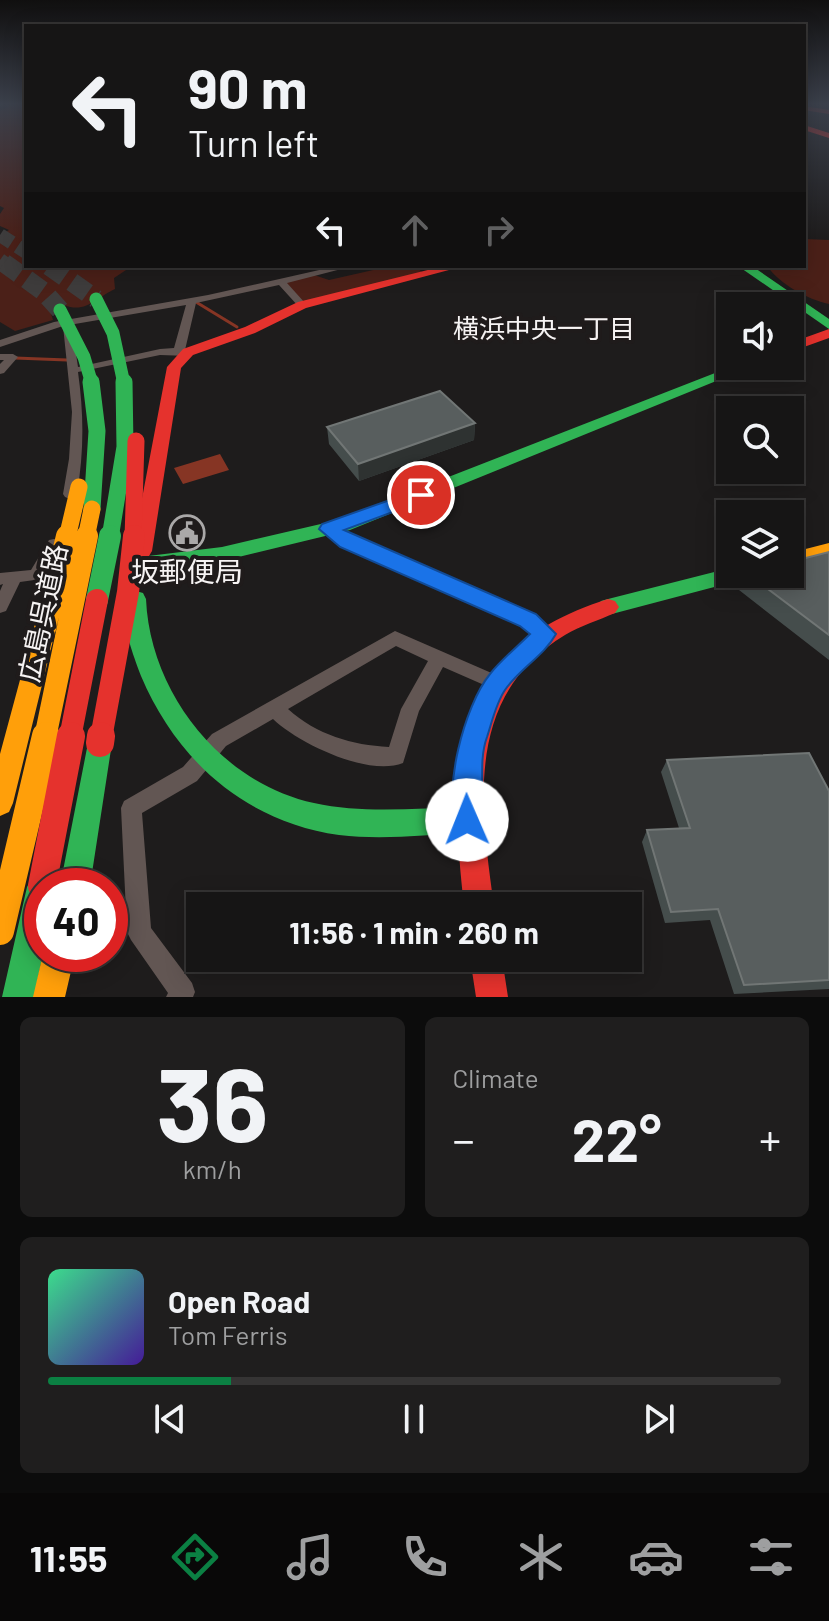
<!DOCTYPE html>
<html lang="en">
<head>
<meta charset="utf-8">
<style>
	body { margin:0; font-family:Barlow,"Noto Sans JP",sans-serif; background:#1f1e1e; color:#f1f3f6; height:100vh; display:flex; flex-direction:column; font-size:30px; white-space:nowrap }
	* { box-sizing:border-box; margin:0 }
	p { font-size:26px; color:#9e9fa0 }
	.icon { flex:none; width:44px; height:44px; fill:none; stroke:currentColor; stroke-width:2; stroke-linecap:round; stroke-linejoin:round }
	.map { position:relative; height:997px; overflow:hidden }
	.panel { display:flex; flex-direction:column; gap:20px; padding:20px; background:#0c0c0c; flex:1 }
	.panel>* { flex:none }
	.hud { position:absolute; left:24px; top:24px; width:782px; height:244px; border-radius:0px; box-shadow:0 4px 20px #0003,0 0 0 2px #353434; background:#161515; color:#f1f3f6; overflow:hidden }
	.controls { position:absolute; left:716px; top:292px; display:grid; gap:16px }
	.controls a { display:grid; place-items:center; width:88px; height:88px; border-radius:0px; background:#161515; box-shadow:0 4px 20px #0003,0 0 0 2px #353434; font-size:40px }
	.speed { position:absolute; left:24px; top:868px; display:flex; gap:16px; font-size:40px; font-weight:700; text-align:center }
	.speed>* { display:grid; place-content:center; width:104px; height:104px; border-radius:50%; background:#161515; box-shadow:0 4px 20px #0003,0 0 0 2px #353434; line-height:1 }
	.speed .limit { border:12px solid #d22; background:#fff; color:#111 }
	.pin { position:absolute; display:grid; place-items:center; width:68px; height:68px; color:#fff; margin:-34px; border:4px solid #fff; border-radius:50%; box-shadow:0 2px 8px #0007 }
	.me { position:absolute; width:88px; margin:-44px; rotate:359deg; stroke-linejoin:round; filter:drop-shadow(0 0 6px #0008) }
	.turn { display:flex; align-items:center; gap:28px; height:168px; padding:0 32px; font-size:36px }
	.turn .icon { width:104px; height:104px; stroke-width:2.5 }
	.turn b { display:block; font-size:56px; line-height:68px }
	.lanes { display:flex; align-items:center; height:76px; padding:0 32px; background:#0003; justify-content:center; gap:40px; direction:ltr }
	.lanes .off { opacity:.35 }
	.big { font-size:60px; font-weight:700; line-height:1.1 }
	.panel .card { flex:1; display:flex; flex-direction:column; justify-content:center; gap:12px; min-width:0; padding:0 28px; border-radius:12px; background:#1f1e1e }
	.panel .dial { align-items:center; gap:0 }
	.dial b { font-size:104px; line-height:1 }
	.song { display:flex; align-items:center; gap:24px }
	.cover { width:96px; height:96px; border-radius:12px; background:linear-gradient(135deg,hsl(150 70% 55%),hsl(260 70% 35%)) }
	.played { height:8px; border-radius:4px; background:linear-gradient(90deg,#0b8043 25%,#353434 25%) }
	.keys { display:flex; justify-content:space-around; direction:ltr }
	.heat { display:flex; justify-content:space-between; align-items:center; font-size:44px; direction:ltr }
	.panel .tiles { flex:1; display:grid; gap:20px; grid-template-columns:1fr 1fr }
	.card:last-child { grid-column:span 2 }
	.trip { position:absolute; left:186px; top:892px; width:456px; height:80px; border-radius:0px; background:#161515; box-shadow:0 4px 20px #0003,0 0 0 2px #353434; font-weight:700; line-height:80px; text-align:center }
	.tab-bar { display:flex; height:128px; justify-content:space-around; align-items:center; background:#090808; color:#9e9fa0 }
	.tab-bar .icon { width:56px; height:56px }
	.tab-bar .current { color:#0b8043 }
	.tab-bar b { font-size:36px; color:#f1f3f6 }
	.map>svg:first-child { display:block }
	.green { fill:#4b2018 }
	.water { fill:#863524 }
	.lines { fill:none; stroke-linecap:round; stroke-linejoin:round }
	.stream { stroke:#863524; stroke-width:3 }
	.highway-tunnel-far1 { stroke:#3e3c3c; stroke-width:14; stroke-dasharray:14 7; stroke-linecap:butt }
	.highway-tunnel { stroke:#3e3c3c; stroke-width:19; stroke-dasharray:19 9; stroke-linecap:butt }
	.street { fill:#625653; fill-rule:evenodd }
	.fast { fill:#30b455; fill-rule:evenodd }
	.slow { fill:#ff9f0a; fill-rule:evenodd }
	.jam { fill:#e5322d; fill-rule:evenodd }
	.fast-bridge-far2 { stroke:#30b455; stroke-width:13 }
	.fast-bridge-far1 { stroke:#30b455; stroke-width:17 }
	.fast-bridge { stroke:#30b455; stroke-width:22 }
	.slow-bridge-far2 { stroke:#ff9f0a; stroke-width:17 }
	.slow-bridge-far1 { stroke:#ff9f0a; stroke-width:22 }
	.slow-bridge { stroke:#ff9f0a; stroke-width:28 }
	.jam-bridge-far2 { stroke:#e5322d; stroke-width:17 }
	.jam-bridge-far1 { stroke:#e5322d; stroke-width:22 }
	.jam-bridge { stroke:#e5322d; stroke-width:28 }
	.wall { fill:#454d4c }
	.shaded-wall { fill:#2e3231 }
	.building { fill:#585e5e; stroke:#717675; stroke-width:2 }
	.route { fill:#1a73e8; stroke:#114b97; stroke-width:2 }
	.labels { text-anchor:middle; stroke-width:8; stroke-linejoin:round; paint-order:stroke }
	.far-neighbourhood-label { font-size:26px; fill:#f6f3f3; stroke:#1f1b1b }
	.poi-label { font-size:28px; fill:#f6f3f3; stroke:#1f1b1b }
	.street-label { font-size:28px; fill:#f6f3f3; stroke:#1f1b1b }
</style>
</head>
<body>
<div class="map">
<svg width="829" height="997" viewBox="0 0 829 997">
	<rect width="100%" height="100%" fill="#1e1c1c"/>
	<path class="green" d="M14,103h12v163h106l-18,12 1,11c-18,8 -29,25 -51,16l-14,5 3,10 -38,11 -15,-9v-86l9,-6 -9,-4v-12l4,-6 -4,-2v-95z
		M804,239l25,1v64c-22,-5 -48,-19 -62,-38h37z
		M391,266h24l8,7 -120,30 -18,-22 29,-6 15,5z"/>
	<path class="water" d="M220,454l9,16 -46,14 -9,-16z"/>
	<g class="lines">
		<path class="stream" d="M196,302l41,25
			M15,358l52,2"/>
		<path class="highway-tunnel-far1" d="M0,235l26,17
			M0,260l7,5"/>
		<path class="highway-tunnel" d="M4,263l39,28 17,19
			M49,266l47,33"/>
		<path class="street" d="M337,266h16l-66,17 18,20v4h-6l-20,-22 -83,18 -11,47 5,4 -1,2 -29,-1 -82,17c6,43 6,79 -1,122l-7,5 -5,-2 -2,-3 6,-35 3,-47 -9,-86 -63,21v-7l54,-18 154,-27zM186,305l-12,43 -14,1 -82,18 -6,-39 -3,-3z
			M0,354h13l5,3 -14,16 -4,1v-10l4,-4h-4z
			M329,524l23,14 182,77 17,14 3,5 -3,5c-12,4 -20,-7 -29,-14l-180,-79 -20,-17z
			M54,539l5,1 3,4 -15,25 4,5 -2,4 -29,4 -14,29 -6,2v-22l3,-7 -3,1v-12l31,-3 18,-30z
			M395,631l108,47 3,5 -3,5 -6,3 -6,-3 -48,-21 -24,44 -16,52c-35,14 -105,-20 -130,-44l-47,27 -29,35 -55,32 9,115 41,55 3,9 -2,5h-27l2,-4 -37,-53 -4,-8 -6,-124 3,-7 59,-34 29,-33zM396,646l32,15 -27,48 -12,38c-37,-2 -72,-12 -101,-38z"/>
		<path class="fast" d="M0,103h6l-6,3z
			M738,266h14l77,53v10z
			M733,366h20l-403,164 -128,31 -82,10 -7,-2 -3,-5 3,-5 7,-2 82,-10 116,-27z
			M730,568v6h17l-3,5 -7,2 -129,34 -7,-2 -4,-6 4,-6 7,-2z
			M136,591l7,2 3,6c4,94 75,184 168,204 50,11 102,5 153,4l10,3 4,10 -4,10 -10,3c-42,2 -86,7 -128,2 -93,-13 -162,-74 -198,-159 -8,-22 -24,-61 -12,-83z
			M100,732l9,3 3,8 -22,143h-30l28,-143 3,-8z
			M42,872l10,5 4,9h-14l1,68 -9,43h-32l25,-110 5,-10z"/>
		<path class="slow" d="M829,543v14l-39,10v-14z
			M45,619l8,3 3,6 -43,175 -4,9 -9,4v-62l34,-126 3,-6z
			M43,954h32l-10,43h-32z"/>
		<path class="jam" d="M804,106l25,4v4l-25,-4z
			M804,125l25,8v5l-25,-8z
			M444,266h20l-158,42 -51,25 -62,22 -12,13 -29,183 -3,5h-14l-3,-5 35,-184 16,-18 62,-22 53,-25z
			M829,329v9l-39,14v-9z
			M608,599l7,2 4,6 -4,6c-16,7 -35,13 -50,22 -101,61 -85,170 -71,271h-30c-16,-143 -15,-257 144,-307z
			M470,958h32l6,39h-32z"/>
		<path class="fast-bridge-far2" d="M96,299l17,34 11,51
			M60,310l24,47 8,27"/>
		<path class="fast-bridge-far1" d="M91,382l6,49 -5,78
			M110,538l15,-91 -1,-65"/>
		<path class="fast-bridge" d="M97,600l13,-64"/>
		<path class="slow-bridge-far2" d="M67,538l12,-51
			M86,538l6,-29"/>
		<path class="slow-bridge-far1" d="M45,628l22,-92
			M45,738l42,-202"/>
		<path class="slow-bridge" d="M0,931l46,-195"/>
		<path class="jam-bridge-far2" d="M133,538l3,-97"/>
		<path class="jam-bridge-far1" d="M70,738l27,-138
			M101,738l27,-146 6,-56"/>
		<path class="jam-bridge" d="M100,743l1,-7
			M42,886l29,-150"/>
	</g>
	<path class="wall" d="M475,423l-1,17 -115,41 -30,-37 -2,-17z
		M829,552v108l-90,-70 7,-16h44z
		M667,760l162,31v198l-95,5 -24,-74 -45,3 -23,-81 5,-12 32,-2 -18,-56z"/>
	<path class="shaded-wall" d="M475,423l-1,17 -115,41 -1,-17z"/>
	<path class="building" d="M440,391l35,32 -117,41 -31,-37z
		M829,552v83l-81,-61h42v-12z
		M809,753l20,38v189l-85,5 -26,-76 -47,3 -24,-82 43,-2 -23,-68z"/>
	<linearGradient id="sky" x2="0" y2="1"><stop stop-color="#100f0f"/><stop offset="0.43" stop-color="#3b404b"/><stop offset="1" stop-color="#3b404b" stop-opacity="0"/></linearGradient>
	<rect width="829" height="242" fill="url(#sky)"/>
	<path class="route" d="M421,489l7,1 2,5 -2,4 -84,31 192,84 20,20c-12,22 -37,35 -51,56 -9,13 -13,32 -18,47 -11,30 2,65 -10,93l-10,4 -10,-4c-15,-38 7,-124 33,-156 11,-14 27,-27 40,-40l-10,-8 -180,-79 -21,-18 3,-5z"/>
	<defs>
		<symbol id="civic-ring" viewBox="-11 -11 22 22"><circle r="9.5" fill="#1f1b1b" stroke="#aaa8a8" stroke-width="1.5"/><path d="M-.6-6.5H3V-4.5H.6V-3L4-1V1h2V6H-6V1h2V-1L-.6-3ZM-1.2 2.5V6h2.4V2.5Z" fill="#aaa8a8"/></symbol>
	</defs>
	<g fill-rule="evenodd">
		<use href="#civic-ring" x="167" y="513" width="40" height="40"/>
	</g>
	<g class="labels">
		<g class="far-neighbourhood-label">
			<text x="544" y="338">横浜中央一丁目</text>
		</g>
		<g class="poi-label">
			<text x="187" y="582">坂郵便局</text>
		</g>
		<g class="street-label">
			<text transform="translate(43 613) rotate(-78)" y="10">広島呉道路</text>
		</g>
	</g>
</svg>
<div class="controls">
<a><svg class="icon" aria-label="sound" viewBox="0 0 24 24"><path d="M4 9h4l5-4v14l-5-4H4zM17 9q2 3 0 6"/></svg></a>
<a><svg class="icon" aria-label="search" viewBox="0 0 24 24"><circle cx="10" cy="10" r="6"/><path d="M15 15l6 6"/></svg></a>
<a><svg class="icon" aria-label="layers" viewBox="0 0 24 24"><path d="M12 4l9 5-9 5-9-5zM3 14l9 5 9-5"/></svg></a>
</div>
<div class="speed"><div class="limit">40</div></div>
<div class="pin" style="left:421px;top:495px;background:#d93025"><svg class="icon" aria-label="arrive" viewBox="0 0 24 24"><path d="M6 21V4h12l-3 4 3 4H6"/></svg></div>
<svg class="me" style="left:467px;top:820px" viewBox="-20 -20 40 40"><circle r="19" fill="#fff"/><path d="M0-13L10 11 0 6-10 11z" fill="#1a73e8"/></svg>
<div class="trip">11:56 · 1 min · 260 m</div>
<div class="hud">
<div class="turn"><svg class="icon" aria-label="left" viewBox="0 0 24 24"><path d="M17 20v-9H6M10 6l-5 5 5 5"/></svg><div><b>90 m</b>Turn left</div></div>
<div class="lanes"><svg class="icon" aria-label="left" viewBox="0 0 24 24"><path d="M17 20v-9H6M10 6l-5 5 5 5"/></svg><svg class="icon off" aria-label="ahead" viewBox="0 0 24 24"><path d="M12 20V5M6 11l6-6 6 6"/></svg><svg class="icon off" aria-label="right" viewBox="0 0 24 24"><path d="M7 20v-9h11M14 6l5 5-5 5"/></svg></div>
</div>
</div>
<section class="panel">
<div class="tiles">
<div class="card dial"><b>36</b><p>km/h</p></div>
<div class="card"><p>Climate</p>
<div class="heat"><a>−</a><b class="big">22°</b><a>+</a></div>
</div>
<div class="card">
<div class="song"><i class="cover"></i><div><b>Open Road</b><p>Tom Ferris</p></div></div>
<div class="played"></div>
<div class="keys"><svg class="icon" aria-label="previous" viewBox="0 0 24 24"><path d="M18 5L8 12l10 7zM5 5v14"/></svg><svg class="icon" aria-label="pause" viewBox="0 0 24 24"><path d="M8 5v14M16 5v14"/></svg><svg class="icon" aria-label="next" viewBox="0 0 24 24"><path d="M6 5l10 7-10 7zM19 5v14"/></svg></div>
</div>
</div>
</section>
<nav class="tab-bar">
<b>11:55</b>
<svg class="icon current" aria-label="directions" viewBox="0 0 24 24"><path d="M12 3l9 9-9 9-9-9zM9 14v-3h6M13 9l2 2-2 2"/></svg>
<svg class="icon" aria-label="music" viewBox="0 0 24 24"><path d="M9 18V5l10-2v13"/><circle cx="6" cy="18" r="3"/><circle cx="16" cy="16" r="3"/></svg>
<svg class="icon" aria-label="phone" viewBox="0 0 24 24"><path d="M5 4h4l2 5-3 2q2 4 5 5l2-3 5 2v4C11 20 4 13 5 4z"/></svg>
<svg class="icon" aria-label="climate" viewBox="0 0 24 24"><path d="M12 3v18M4 7l16 10M4 17L20 7"/></svg>
<svg class="icon" aria-label="car" viewBox="0 0 24 24"><path d="M5 17H2v-5l4-1 3-4h7l3 4 3 1v5h-3M9 17h6M6 11h13"/><circle cx="7" cy="17" r="2"/><circle cx="17" cy="17" r="2"/></svg>
<svg class="icon" aria-label="filters" viewBox="0 0 24 24"><path d="M4 7h16M4 17h16"/><circle cx="9" cy="7" r="2"/><circle cx="15" cy="17" r="2"/></svg>
</nav>
</body>
</html>
